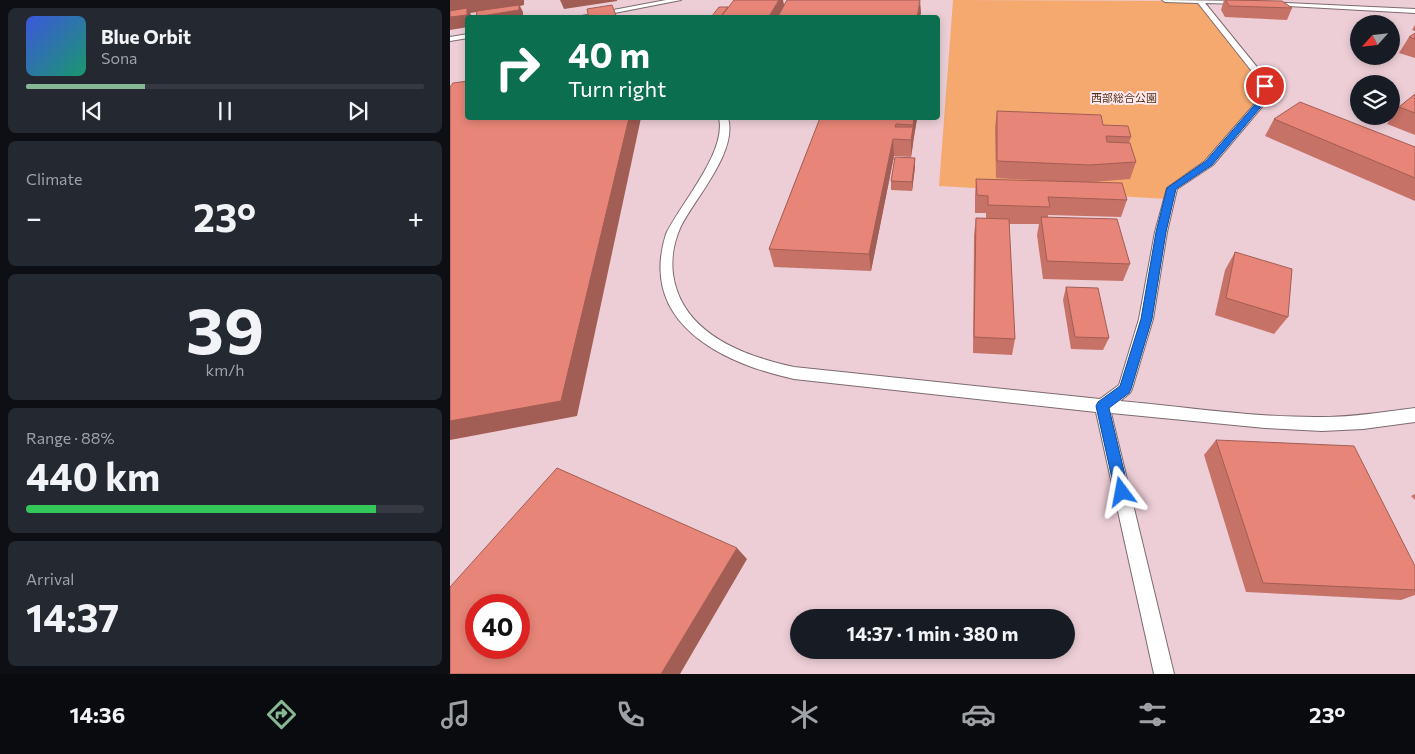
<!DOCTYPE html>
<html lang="en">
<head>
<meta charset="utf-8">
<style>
	body { margin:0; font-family:Commissioner,"Noto Sans JP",sans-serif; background:#242831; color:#f1f3f6; height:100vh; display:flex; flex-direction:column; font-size:19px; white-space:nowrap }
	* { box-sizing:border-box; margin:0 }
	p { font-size:16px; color:#9ea1a6 }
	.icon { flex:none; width:28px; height:28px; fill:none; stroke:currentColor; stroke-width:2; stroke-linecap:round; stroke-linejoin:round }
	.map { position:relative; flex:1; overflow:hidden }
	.panel { display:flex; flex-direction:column; gap:8px; padding:8px; background:#0d0f14; width:450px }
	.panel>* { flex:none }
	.hud { position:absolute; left:15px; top:15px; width:475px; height:105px; border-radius:5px; box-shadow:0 2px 8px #0003; background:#0b6e4f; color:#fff; overflow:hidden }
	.needle { width:32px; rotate:243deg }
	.tools { position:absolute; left:900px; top:15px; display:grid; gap:10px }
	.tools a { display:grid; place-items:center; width:50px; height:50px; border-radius:50%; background:#171b24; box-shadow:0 2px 8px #0003; font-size:25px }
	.speed { position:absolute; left:15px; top:594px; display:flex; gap:10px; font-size:25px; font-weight:700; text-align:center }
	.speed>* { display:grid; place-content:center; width:65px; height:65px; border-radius:50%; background:#171b24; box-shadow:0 2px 8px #0003; line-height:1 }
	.speed .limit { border:8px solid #d22; background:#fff; color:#111 }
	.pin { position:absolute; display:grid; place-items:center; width:42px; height:42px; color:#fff; margin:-21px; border:2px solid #fff; border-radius:50%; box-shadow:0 1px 5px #0007 }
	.me { position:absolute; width:55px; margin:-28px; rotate:347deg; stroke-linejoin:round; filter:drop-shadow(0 0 4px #0008) }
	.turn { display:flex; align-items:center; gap:18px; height:105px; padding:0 20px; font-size:22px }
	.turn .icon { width:65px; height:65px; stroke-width:2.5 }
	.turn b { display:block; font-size:35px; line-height:42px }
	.big { font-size:38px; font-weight:700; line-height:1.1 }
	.panel .widget { flex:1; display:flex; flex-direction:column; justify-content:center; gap:8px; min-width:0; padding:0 18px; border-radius:8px; background:#242831 }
	.panel .dial { align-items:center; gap:0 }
	.dial b { font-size:65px; line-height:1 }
	.song { display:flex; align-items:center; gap:15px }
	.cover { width:60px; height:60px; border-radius:8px; background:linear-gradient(135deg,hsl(230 70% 55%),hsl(160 70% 35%)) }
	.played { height:5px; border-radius:2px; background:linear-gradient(90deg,#86b896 30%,#363941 30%) }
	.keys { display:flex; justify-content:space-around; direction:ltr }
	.heat { display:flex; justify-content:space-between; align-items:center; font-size:28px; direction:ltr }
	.charge { height:8px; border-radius:4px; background:linear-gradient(90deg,#34c759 88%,#363941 0) }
	.trip { position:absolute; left:340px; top:609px; width:285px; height:50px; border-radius:25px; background:#171b24; box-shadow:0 2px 8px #0003; font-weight:700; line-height:50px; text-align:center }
	.tab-bar { display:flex; height:80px; justify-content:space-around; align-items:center; background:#090b0e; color:#9ea1a6 }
	.tab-bar .icon { width:35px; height:35px }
	.tab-bar .on { color:#86b896 }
	.tab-bar b { font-size:22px; color:#f1f3f6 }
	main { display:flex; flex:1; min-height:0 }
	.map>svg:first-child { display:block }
	.built { fill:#edced7; fill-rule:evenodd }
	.green { fill:#f5a96e }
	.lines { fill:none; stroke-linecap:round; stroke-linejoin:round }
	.minor-casing { stroke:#7d6a6f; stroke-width:2 }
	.minor { fill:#fff; fill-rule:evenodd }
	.wall { fill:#c77267 }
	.shaded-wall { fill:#a25d54 }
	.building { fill:#e78578; stroke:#a25d54; fill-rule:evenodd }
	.route { fill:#1a73e8; stroke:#114b97 }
	.labels { text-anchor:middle; stroke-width:4; stroke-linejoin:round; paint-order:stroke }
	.far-park-label { font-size:11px; fill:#533218; stroke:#ffe8ee }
</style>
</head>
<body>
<main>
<section class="panel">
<div class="widget">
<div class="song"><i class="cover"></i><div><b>Blue Orbit</b><p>Sona</p></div></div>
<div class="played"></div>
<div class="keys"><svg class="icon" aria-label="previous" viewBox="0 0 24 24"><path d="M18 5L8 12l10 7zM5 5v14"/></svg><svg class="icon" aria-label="pause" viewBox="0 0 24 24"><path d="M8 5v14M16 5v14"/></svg><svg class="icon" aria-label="next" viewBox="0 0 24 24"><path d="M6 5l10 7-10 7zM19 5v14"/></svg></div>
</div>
<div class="widget"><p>Climate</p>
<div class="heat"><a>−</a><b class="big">23°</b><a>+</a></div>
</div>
<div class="widget dial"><b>39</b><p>km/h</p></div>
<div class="widget"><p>Range · 88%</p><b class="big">440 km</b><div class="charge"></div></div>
<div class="widget"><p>Arrival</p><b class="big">14:37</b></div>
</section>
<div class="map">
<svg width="965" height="674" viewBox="0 0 965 674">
	<rect width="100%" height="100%" fill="#f1dbe1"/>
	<path class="built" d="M0,0h965v674h-965zM18,18h470v100h-470zM909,24h32v32h-32zM909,84h32v32h-32zM26,605h43v43h-43zM349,618h267v32h-267z"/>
	<path class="green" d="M503,0l247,1 62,78 4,12 -57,72 -31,19 -10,17 -229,-13z"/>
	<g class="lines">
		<defs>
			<path id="minor" d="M216,0h15l-92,18h-18z
				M712,0l82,1 1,1 -3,2 -37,-1 60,74 5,14 -4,11 -53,63 -36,24 -10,43 -14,87 -21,70 -2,4 -10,8c67,6 136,17 203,16 31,0 61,-5 92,-9v14l-52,7 -41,2 -57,-3 -154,-15 63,261h-20l-58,-262 -302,-33c-72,-16 -156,-56 -128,-145 15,-31 61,-82 53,-116h9c10,33 -32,79 -47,108 -7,15 -10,32 -8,48 8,59 70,82 121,93l306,32 19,-14 20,-66 16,-87 12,-44 38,-27 54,-62 3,-8 -4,-12 -60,-76 -33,-1z
				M816,2l149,7v4l-147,-8 -3,-2z
				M18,34v4l-18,3v-4z"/>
		</defs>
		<use href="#minor" class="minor-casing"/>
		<use href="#minor" class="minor"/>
	</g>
	<path class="wall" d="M774,0h29l39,8 -5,12 -62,-3 -4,-7z
		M334,5l137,7 -1,6h-208v-2l16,-9z
		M965,25v6l-3,-1z
		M965,33v25l-16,-5 10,-16z
		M965,94v41l-28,-11 12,-17z
		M547,111l106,14 28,12 -2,6 7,19 -6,17 -38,3 35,18 -6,17 -73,-2v2l82,47 -7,17 -80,-2 -6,-44 2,-11h-30l6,115 -3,16 -39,-2 1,-118 2,-17h10v-5h-11v-17l1,-17 74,2 -54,-3 -1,-50z
		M370,118h97l-6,39 -17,-1 -23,115 -97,-4 -5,-18z
		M824,119l141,28v54l-150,-65z
		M465,158v9l-3,24 -21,-1v-9z
		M785,252l53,65 -14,17 -59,-19 10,-45z
		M616,287l43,51 -6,12 -32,-1 -8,-49z
		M766,440l199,126v29l-14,5 -155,-8 -42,-137z
		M965,494v6l-4,-4z"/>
	<path class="shaded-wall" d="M0,0h74v5l-4,1 3,6v6l-47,-1 43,-11 -49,7 3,5h-5v9l-18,3z
		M110,0h57v1l-53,8z
		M329,0h4l2,9 -5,9h-12z
		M470,0l1,12 -1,6h-3z
		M179,118h12l-64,298 -127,24v-19z
		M464,118h3v1l-4,23v-17z
		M463,127v17l-2,13v-17z
		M443,139l1,17 -23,115 -2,-17z
		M465,158v9l-3,24v-9z
		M287,548l10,11 -67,115h-19z"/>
	<path class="building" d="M284,0h45l-11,18h-48z
		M337,0h133l-3,18h-140z
		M776,0l56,1 10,7 -63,-2z
		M69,5v5l-43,7 1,-6z
		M162,5l5,13h-28l-2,-9z
		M269,7h9l-7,9h-9z
		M17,8v7l-17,2v-6z
		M965,33v6l-6,-2z
		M18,81v37h161l-68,283 -111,20v-334l3,-4z
		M965,94v19l-16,-6z
		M850,102l115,45v31l-141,-59z
		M547,111l104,4 2,10 25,1 3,11 -25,-1 1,6 23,1 6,19 -47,3 -92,-4z
		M370,118h94l-1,7 -17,-1 -1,3h18l-2,13 -18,-1 -24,115 -100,-5z
		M445,157l20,1 -3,24 -21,-1z
		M526,179l146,4 5,17 -79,-3 2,10 -62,-2v-9l-11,-1z
		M591,217l76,2 13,45 -83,-3z
		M526,218l33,1 6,120 -41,-2z
		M785,252l57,17 -4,48 -62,-19z
		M616,287l32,1 11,50 -34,-1z
		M766,440l138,6 61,120v24l-152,-7z
		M107,468l180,80 -76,126h-211v-87zM26,605h43v43h-43z"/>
	<path class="route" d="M813,84h5l2,7 -5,11 -53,63 -36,24 -10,43 -14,87 -21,70 -2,4 -20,15 20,84 -2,5 -5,2 -5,-2 -2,-5 -19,-86 2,-4 22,-16 21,-67 15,-87 11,-44 39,-27 53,-61 4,-9z"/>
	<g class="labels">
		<g class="far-park-label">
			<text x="674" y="102">西部総合公園</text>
		</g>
	</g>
</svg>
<div class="tools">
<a><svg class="needle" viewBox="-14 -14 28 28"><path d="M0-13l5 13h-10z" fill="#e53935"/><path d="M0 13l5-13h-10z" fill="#9ea1a6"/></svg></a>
<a><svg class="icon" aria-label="layers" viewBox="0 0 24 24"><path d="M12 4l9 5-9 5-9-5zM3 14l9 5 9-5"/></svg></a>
</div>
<div class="speed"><div class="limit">40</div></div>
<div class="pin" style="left:815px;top:86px;background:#d93025"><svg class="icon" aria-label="arrive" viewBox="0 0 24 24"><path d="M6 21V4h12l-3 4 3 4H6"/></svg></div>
<svg class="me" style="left:672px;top:492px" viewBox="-20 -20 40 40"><path d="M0-17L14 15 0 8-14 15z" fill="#1a73e8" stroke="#fff" stroke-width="4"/></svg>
<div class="trip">14:37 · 1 min · 380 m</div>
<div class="hud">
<div class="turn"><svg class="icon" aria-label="right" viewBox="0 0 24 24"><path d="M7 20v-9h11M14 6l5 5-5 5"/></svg><div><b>40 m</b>Turn right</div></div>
</div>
</div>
</main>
<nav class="tab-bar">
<b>14:36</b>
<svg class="icon on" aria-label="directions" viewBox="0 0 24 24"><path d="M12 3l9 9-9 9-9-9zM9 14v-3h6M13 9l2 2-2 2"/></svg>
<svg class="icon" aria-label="music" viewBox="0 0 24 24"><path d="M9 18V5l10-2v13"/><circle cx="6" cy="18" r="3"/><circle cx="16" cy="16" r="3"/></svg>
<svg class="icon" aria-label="phone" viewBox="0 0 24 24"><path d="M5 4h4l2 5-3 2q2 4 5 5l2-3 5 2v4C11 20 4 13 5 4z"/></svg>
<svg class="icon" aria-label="climate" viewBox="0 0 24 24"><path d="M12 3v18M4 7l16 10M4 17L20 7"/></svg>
<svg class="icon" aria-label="car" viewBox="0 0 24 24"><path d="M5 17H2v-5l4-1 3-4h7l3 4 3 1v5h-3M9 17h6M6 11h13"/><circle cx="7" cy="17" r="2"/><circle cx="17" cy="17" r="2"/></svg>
<svg class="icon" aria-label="filters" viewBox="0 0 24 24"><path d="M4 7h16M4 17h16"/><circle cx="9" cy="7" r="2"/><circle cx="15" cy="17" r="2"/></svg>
<b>23°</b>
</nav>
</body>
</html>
